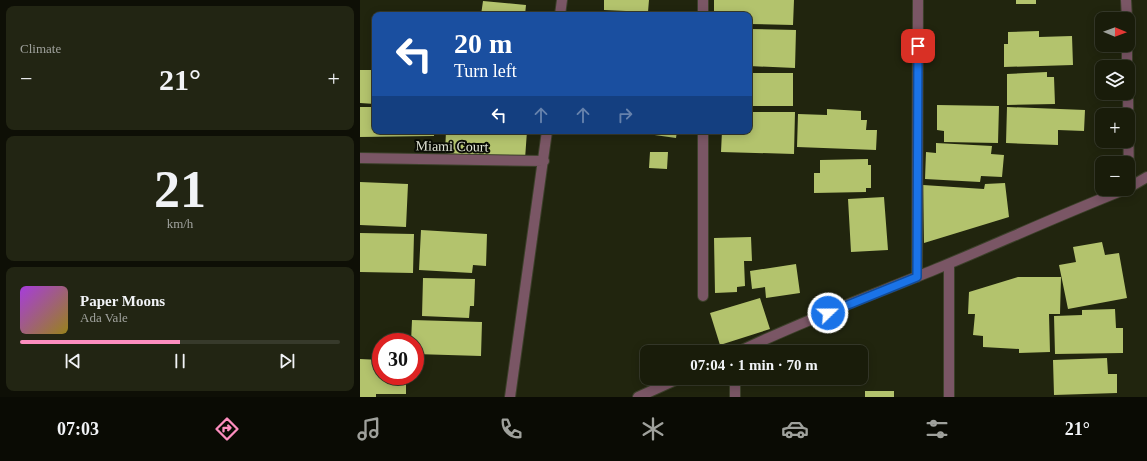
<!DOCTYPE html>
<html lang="en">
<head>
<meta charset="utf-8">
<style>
	body { margin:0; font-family:Georgia,serif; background:#222513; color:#f1f3f6; height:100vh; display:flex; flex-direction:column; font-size:15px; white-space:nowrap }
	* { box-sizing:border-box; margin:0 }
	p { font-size:13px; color:#9fa19c }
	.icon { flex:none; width:22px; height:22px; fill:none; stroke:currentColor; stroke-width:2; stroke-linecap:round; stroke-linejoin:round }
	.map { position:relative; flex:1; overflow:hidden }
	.drawer { display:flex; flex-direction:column; gap:6px; padding:6px; background:#0e0f06; width:360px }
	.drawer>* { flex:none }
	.hud { position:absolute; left:12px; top:12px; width:380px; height:122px; border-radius:8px; box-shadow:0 2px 10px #0003,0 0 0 1px #373a2b; background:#1a4fa0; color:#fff; overflow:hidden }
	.needle { width:26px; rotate:91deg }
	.tools { position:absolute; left:735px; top:12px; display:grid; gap:8px }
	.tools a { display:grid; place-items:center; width:40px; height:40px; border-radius:8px; background:#191c0a; box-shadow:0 2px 10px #0003,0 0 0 1px #373a2b; font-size:20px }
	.speed { position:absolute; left:12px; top:333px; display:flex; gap:8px; font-size:20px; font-weight:700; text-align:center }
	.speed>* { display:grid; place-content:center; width:52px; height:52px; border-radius:50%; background:#191c0a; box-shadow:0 2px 10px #0003,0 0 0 1px #373a2b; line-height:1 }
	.speed .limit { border:6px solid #d22; background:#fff; color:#111 }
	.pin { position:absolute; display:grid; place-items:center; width:34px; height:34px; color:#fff; margin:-17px; border-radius:8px; box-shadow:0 2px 6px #0006 }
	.me { position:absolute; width:44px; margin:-22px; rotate:68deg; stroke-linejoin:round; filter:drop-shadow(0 0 3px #0008) }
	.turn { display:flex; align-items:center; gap:14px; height:84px; padding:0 16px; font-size:18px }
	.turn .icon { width:52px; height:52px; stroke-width:2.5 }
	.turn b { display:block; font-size:28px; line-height:34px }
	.lanes { display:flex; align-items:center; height:38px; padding:0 16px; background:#0003; justify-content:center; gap:20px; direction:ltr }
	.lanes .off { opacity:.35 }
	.big { font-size:30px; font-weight:800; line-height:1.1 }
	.drawer .tile { flex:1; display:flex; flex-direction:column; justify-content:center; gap:6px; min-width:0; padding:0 14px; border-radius:8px; background:#222513 }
	.drawer .dial { align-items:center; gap:0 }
	.dial b { font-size:52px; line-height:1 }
	.song { display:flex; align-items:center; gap:12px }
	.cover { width:48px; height:48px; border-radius:6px; background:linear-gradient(135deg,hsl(280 70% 55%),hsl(50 70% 35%)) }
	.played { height:4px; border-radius:2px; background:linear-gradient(90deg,#fd8ebf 50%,#373a2b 50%) }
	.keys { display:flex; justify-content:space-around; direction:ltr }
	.heat { display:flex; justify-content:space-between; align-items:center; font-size:22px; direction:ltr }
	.trip { position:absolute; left:280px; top:345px; width:228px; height:40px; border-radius:8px; background:#191c0a; box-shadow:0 2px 10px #0003,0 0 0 1px #373a2b; font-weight:800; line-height:40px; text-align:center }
	.menu { display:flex; height:64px; justify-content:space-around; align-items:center; background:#0a0b04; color:#9fa19c }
	.menu .icon { width:28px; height:28px }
	.menu .on { color:#fd8ebf }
	.menu b { font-size:18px; color:#f1f3f6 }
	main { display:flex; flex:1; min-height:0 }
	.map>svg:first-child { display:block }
	.building { fill:#b3c36d }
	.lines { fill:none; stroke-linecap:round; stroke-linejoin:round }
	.minor-casing { stroke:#3c402a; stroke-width:12 }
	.minor { stroke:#7a5665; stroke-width:10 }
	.route-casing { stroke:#114b97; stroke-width:10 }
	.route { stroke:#1a73e8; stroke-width:7 }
	.labels { text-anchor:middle; stroke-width:4; stroke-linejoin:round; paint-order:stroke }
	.street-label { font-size:14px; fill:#e1e4d6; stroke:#0b0d05 }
</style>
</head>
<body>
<main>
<section class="drawer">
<div class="tile"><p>Climate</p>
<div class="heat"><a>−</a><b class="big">21°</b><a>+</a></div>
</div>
<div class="tile dial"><b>21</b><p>km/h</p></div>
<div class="tile">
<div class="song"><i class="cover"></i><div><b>Paper Moons</b><p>Ada Vale</p></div></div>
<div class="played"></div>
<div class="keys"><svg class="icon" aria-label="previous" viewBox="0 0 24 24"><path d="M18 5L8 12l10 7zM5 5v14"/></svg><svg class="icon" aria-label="pause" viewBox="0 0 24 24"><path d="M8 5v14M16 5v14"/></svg><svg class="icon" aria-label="next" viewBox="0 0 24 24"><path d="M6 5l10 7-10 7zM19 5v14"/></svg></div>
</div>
</section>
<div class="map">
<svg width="787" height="397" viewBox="0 0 787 397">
	<rect width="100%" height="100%" fill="#21250e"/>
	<path class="building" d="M244,0h45l-1,12 -44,-2z
		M354,0h80l-1,25 -44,-1v-9h-35z
		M656,0h20v4h-20z
		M123,1l43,4 -1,10h-44z
		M389,29l47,1 -1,38 -46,-2z
		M679,31v6l33,-1 1,29 -69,2v-23h4v-12z
		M0,70h15v34l-15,-1z
		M687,72v5h7l1,27 -48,1v-31z
		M389,73h44v33h-44z
		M577,105l62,1 -1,37 -54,-1v-11l-7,-1z
		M0,107h15v24h59v5l-74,1z
		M647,107l78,3 -1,21 -26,-1v15l-52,-2z
		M467,109l34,2v9h6l-1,10h11l-1,20 -79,-3 1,-33 29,1z
		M389,112h46l-1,42 -73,-2 1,-21h27z
		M86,131h81l-2,28 -80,-6z
		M266,131h51l-1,7z
		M576,143l56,3 -1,8 13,1 -2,22 -21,-1 -1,6 -55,-3 1,-27 10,1z
		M290,152h18l-1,17 -18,-1z
		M508,159v6h3v23h-5v4l-52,1v-20h6v-13z
		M0,182l48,2 -2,43 -46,-2z
		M645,183l4,34 -85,26 -1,-58 61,4 1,-5z
		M524,197l4,53 -37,2 -3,-53z
		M61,230l66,4 -1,32 -13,-1 -1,8 -53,-3z
		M0,233l54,1 -1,39 -53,-1z
		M391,237l1,24h-8l1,25 -8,1v5l-22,1 -1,-55z
		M742,242l3,13 14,-2 8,45 -59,11 -9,-44 17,-3 -3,-15z
		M436,264l4,29 -34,5 -1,-11 -13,2 -2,-18z
		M658,277h43l-1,37h-11l1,38 -31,1v-4l-36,-2v-11l-10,-1 2,-21h-7l1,-22z
		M63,278l52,1 -1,27h-4l-1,12 -47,-2z
		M400,298l10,31 -50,16 -10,-32z
		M755,309l1,19h7v25l-68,1 -1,-38 28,-1v-5z
		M52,320l70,2 -1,34 -66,-2v-12h-4z
		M747,358l1,16h9v19l-63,2 -1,-35z
		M0,359l21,1v16h25v18h-30v3h-16z
		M505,391h29v6h-29z"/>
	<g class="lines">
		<defs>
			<path id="minor" d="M343,0v15
				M766,0l1,19
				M200,15l2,-15
				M767,45v22
				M768,93l1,95
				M343,131v165
				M0,158l184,3
				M768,188l19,-11
				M589,264v133
				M557,277l1,-277
				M378,352c64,-31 132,-56 198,-83 63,-26 126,-55 190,-80
				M375,378v19
				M150,397l37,-266
				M278,397l42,-19"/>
		</defs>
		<use href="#minor" class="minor-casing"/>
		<use href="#minor" class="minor"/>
	</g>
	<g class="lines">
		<defs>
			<path id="route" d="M468,313l89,-36 1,-231"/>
		</defs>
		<use href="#route" class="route-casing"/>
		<use href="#route" class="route"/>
	</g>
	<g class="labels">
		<g class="street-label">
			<text transform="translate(92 146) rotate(1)" y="5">Miami Court</text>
		</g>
	</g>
</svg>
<div class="tools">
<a><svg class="needle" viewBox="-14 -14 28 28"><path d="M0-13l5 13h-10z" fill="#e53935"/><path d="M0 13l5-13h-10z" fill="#9fa19c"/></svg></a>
<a><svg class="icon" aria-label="layers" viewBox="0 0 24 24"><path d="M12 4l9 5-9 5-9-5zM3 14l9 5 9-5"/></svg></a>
<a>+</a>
<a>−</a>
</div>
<div class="speed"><div class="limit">30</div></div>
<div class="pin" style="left:558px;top:46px;background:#d93025"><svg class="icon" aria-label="arrive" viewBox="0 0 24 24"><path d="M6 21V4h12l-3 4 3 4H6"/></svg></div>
<svg class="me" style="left:468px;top:313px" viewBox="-20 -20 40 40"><circle r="17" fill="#1a73e8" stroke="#fff" stroke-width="3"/><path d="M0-11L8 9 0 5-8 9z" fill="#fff"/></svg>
<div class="trip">07:04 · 1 min · 70 m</div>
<div class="hud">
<div class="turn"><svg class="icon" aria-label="left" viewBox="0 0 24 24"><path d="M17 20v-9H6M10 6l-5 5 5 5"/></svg><div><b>20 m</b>Turn left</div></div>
<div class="lanes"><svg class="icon" aria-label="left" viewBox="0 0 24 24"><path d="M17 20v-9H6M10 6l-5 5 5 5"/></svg><svg class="icon off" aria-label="ahead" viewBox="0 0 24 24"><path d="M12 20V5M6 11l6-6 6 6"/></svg><svg class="icon off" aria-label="ahead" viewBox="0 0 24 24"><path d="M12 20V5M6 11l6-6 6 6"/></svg><svg class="icon off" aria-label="right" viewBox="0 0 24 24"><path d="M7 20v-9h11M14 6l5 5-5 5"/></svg></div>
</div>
</div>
</main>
<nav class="menu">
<b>07:03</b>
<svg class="icon on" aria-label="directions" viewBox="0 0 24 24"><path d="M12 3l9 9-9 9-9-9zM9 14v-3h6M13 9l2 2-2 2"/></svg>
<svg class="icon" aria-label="music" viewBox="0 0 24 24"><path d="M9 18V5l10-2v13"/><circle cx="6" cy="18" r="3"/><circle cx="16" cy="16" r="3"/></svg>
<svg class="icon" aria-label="phone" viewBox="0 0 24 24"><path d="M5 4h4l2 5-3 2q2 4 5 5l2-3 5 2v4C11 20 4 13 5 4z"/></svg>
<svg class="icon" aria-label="climate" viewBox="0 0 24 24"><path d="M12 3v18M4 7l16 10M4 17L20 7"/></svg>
<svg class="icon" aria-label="car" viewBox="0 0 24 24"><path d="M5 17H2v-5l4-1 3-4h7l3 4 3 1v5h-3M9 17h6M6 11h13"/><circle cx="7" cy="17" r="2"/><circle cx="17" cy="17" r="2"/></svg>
<svg class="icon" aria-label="filters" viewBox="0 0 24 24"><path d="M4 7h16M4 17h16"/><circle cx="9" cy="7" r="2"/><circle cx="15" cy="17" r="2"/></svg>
<b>21°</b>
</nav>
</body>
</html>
